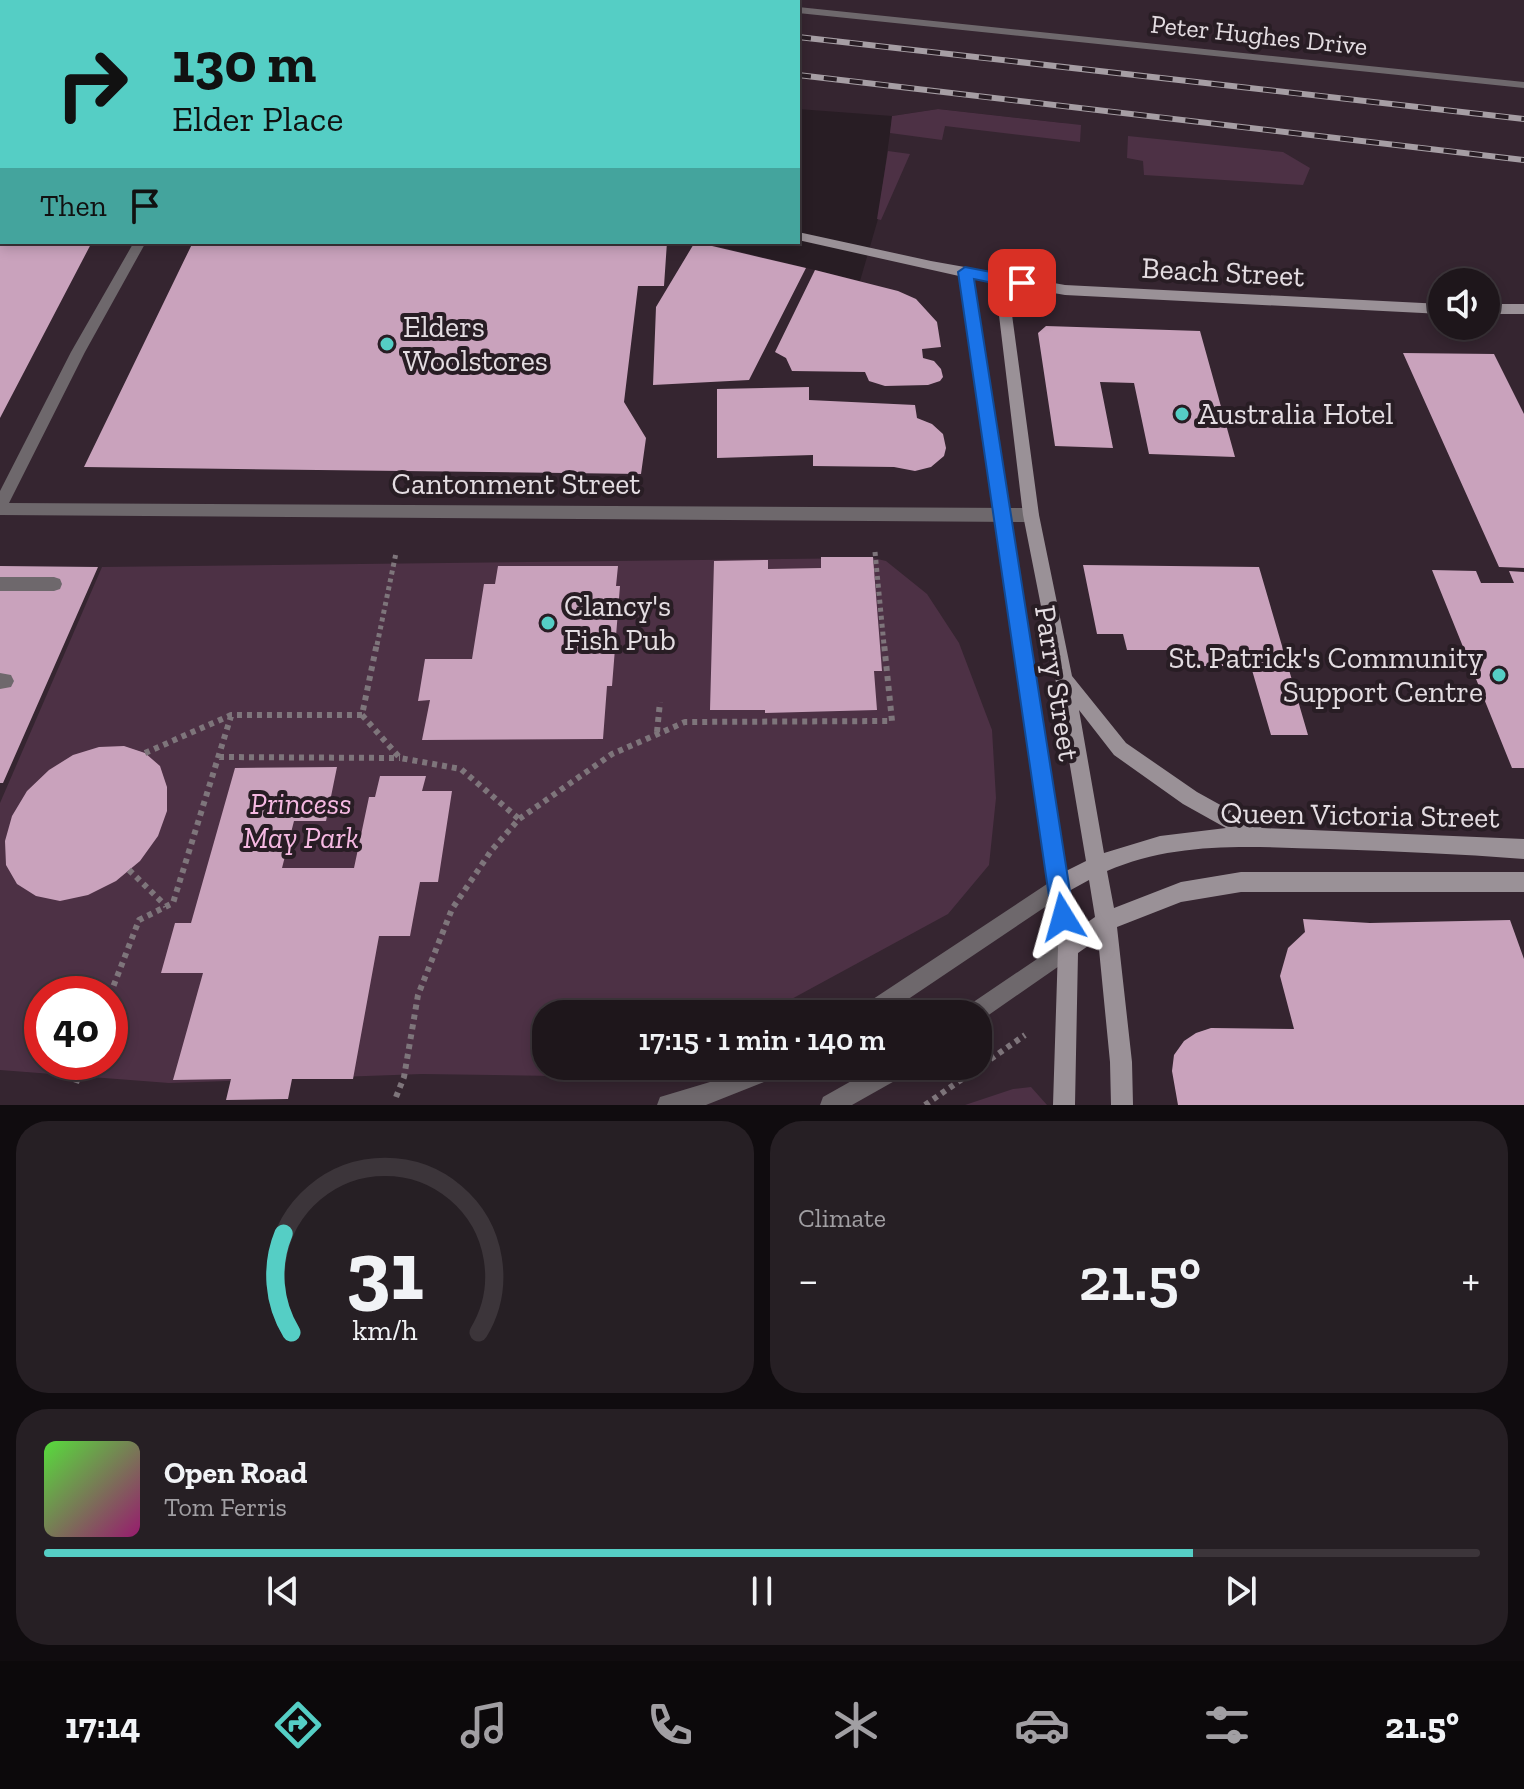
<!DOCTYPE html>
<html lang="en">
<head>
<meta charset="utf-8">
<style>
	body { margin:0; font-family:"Zilla Slab",serif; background:#261f24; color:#f1f3f6; height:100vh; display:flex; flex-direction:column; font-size:30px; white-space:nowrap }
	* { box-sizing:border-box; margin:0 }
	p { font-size:26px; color:#a19fa3 }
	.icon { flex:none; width:44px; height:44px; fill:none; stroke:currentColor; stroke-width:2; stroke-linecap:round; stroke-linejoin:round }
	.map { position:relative; height:1105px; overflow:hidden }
	.drawer { display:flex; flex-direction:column; gap:16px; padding:16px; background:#100c0f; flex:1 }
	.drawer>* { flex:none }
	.hud { position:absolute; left:0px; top:0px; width:800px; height:244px; box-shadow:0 4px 12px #0003,0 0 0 2px #3c353a; background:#55cec5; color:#111; overflow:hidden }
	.tools { position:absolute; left:1428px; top:268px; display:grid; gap:16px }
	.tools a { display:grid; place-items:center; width:72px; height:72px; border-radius:50%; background:#1e161b; box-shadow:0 4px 12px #0003,0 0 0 2px #3c353a; font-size:40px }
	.speed { position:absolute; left:24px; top:976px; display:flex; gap:16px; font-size:40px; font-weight:700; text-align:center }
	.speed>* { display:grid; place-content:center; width:104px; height:104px; border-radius:50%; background:#1e161b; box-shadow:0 4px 12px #0003,0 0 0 2px #3c353a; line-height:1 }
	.speed .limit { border:12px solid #d22; background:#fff; color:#111 }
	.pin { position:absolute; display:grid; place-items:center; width:68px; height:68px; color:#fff; margin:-34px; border-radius:16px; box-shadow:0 4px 12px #0006 }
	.me { position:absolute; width:88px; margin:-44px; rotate:352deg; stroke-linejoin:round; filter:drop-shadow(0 0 6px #0008) }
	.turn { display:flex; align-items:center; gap:28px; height:168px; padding:0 40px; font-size:36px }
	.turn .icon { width:104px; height:104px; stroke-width:2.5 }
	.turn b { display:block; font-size:56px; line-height:68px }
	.then { display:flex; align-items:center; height:76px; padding:0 40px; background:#0003; gap:16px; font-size:30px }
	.big { font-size:60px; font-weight:600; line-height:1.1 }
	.drawer .widget { flex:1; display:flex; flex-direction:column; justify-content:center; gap:12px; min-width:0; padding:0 28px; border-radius:32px; background:#261f24 }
	.drawer .dial { align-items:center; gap:0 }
	.dial svg { height:208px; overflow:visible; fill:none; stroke:#3c353a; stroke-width:7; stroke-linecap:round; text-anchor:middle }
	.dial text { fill:#f1f3f6; stroke:none }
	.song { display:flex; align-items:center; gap:24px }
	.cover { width:96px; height:96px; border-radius:12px; background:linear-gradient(135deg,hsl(110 70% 55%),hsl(320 70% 35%)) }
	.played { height:8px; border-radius:4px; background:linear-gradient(90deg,#55cec5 80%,#3c353a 80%) }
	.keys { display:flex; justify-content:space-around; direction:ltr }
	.heat { display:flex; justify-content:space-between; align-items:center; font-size:44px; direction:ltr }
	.drawer .tiles { flex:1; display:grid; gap:16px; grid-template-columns:1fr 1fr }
	.widget:last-child { grid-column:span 2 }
	.trip { position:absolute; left:532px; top:1000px; width:460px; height:80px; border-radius:32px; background:#1e161b; box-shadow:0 4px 12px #0003,0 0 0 2px #3c353a; font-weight:600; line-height:80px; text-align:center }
	.dock { display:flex; height:128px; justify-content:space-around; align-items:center; background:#0c090b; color:#a19fa3 }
	.dock .icon { width:56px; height:56px }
	.dock .current { color:#55cec5 }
	.dock b { font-size:36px; color:#f1f3f6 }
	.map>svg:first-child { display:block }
	.built { fill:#352530; fill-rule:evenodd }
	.green { fill:#4d3145; fill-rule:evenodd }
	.building { fill:#c9a2bc }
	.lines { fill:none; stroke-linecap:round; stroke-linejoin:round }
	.path-far2 { stroke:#7e757b; stroke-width:4; stroke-dasharray:3 3; stroke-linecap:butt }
	.path-far1 { stroke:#7e757b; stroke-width:5; stroke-dasharray:4 4; stroke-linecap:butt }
	.path { stroke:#7e757b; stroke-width:6; stroke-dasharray:5 5; stroke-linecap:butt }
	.lane { fill:#6e686c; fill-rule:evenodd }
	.street { fill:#6e686c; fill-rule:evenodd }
	.secondary { fill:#9a9197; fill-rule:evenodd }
	.rail-casing { stroke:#a69ea4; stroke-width:6 }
	.rail { stroke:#281d24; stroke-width:4; stroke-dasharray:13; stroke-linecap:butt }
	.route { fill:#1a73e8; stroke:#114b97; stroke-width:2 }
	.poi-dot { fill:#55cec5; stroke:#281d24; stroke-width:3 }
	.labels { text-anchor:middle; stroke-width:8; stroke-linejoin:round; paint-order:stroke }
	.far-street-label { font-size:26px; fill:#e4dde2; stroke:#281d24 }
	.street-label { font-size:30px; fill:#e4dde2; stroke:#281d24 }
	.poi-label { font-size:30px; fill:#e4dde2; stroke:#281d24; text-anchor:start }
	.park-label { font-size:30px; font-style:italic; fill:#f6b9e2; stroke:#281d24 }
</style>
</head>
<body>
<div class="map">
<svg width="1524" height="1105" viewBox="0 0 1524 1105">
	<rect width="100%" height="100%" fill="#281d24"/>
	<path class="built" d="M136,0h1388v1105h-1524v-942l2,79h698l160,39 18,-62 14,-101 171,5 -125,-14 -46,7 -94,-7v-107zM1442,282h44v44h-44zM42,994h68v68h-68zM546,1014h432v52h-432z"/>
	<path class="green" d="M938,109l143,16 -1,17 -135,-16 -3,14 -52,-7 2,-17z
		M1128,136l155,16 27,16 -7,17 -159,-10 -1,-14 -16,-3z
		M888,151l22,3 -29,66 -4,-1z
		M873,558l13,3 41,33 32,49 33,87 4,68 -7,67 -41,49 -184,100h-218v52h58l-48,10 -134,-2 -253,9 -169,-13v-267l102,-236zM42,994h68v68h-68z
		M1031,1087l16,18h-82l48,-16z"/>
	<path class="building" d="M0,242h92l-92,176z
		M193,242h474l-3,44h-26l-14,116 22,36 -5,36 -557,-7z
		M695,242l111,26 -57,112 -96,5 3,-78z
		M815,270l83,21 18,8 21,23 4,25 -19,2 1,9 11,3 7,8 2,8 -3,4 -12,4 -43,1 -16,-5 -4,-9 -73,-1 -6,-13 -11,-6z
		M1046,326l154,5 35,126 -86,-3 -15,-71 -34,-1 13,66 -58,-2 -17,-113z
		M1403,353l91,1 30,60v154l-25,-1z
		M809,387v13l106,5 2,13 15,6 11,10 3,14 -2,8 -13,11 -16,4 -21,-4 -81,-1v-11l-96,3v-69z
		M821,557h52l9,114h-8l3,39 -112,3v-3h-55l4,-149 54,-1v9l53,-1z
		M1083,565l176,2 49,168h-37l-24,-82h-20l4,13h-31l-4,-16h-69l-4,-16h-26z
		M0,566l98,1 -95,216h-3z
		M498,566h120l-2,20h4l-8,100h-5l-4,53 -181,1 8,-40 -12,1 7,-42h47l12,-75h11z
		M1432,570l44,1 5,12h33l-5,-12 15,1v196h-12z
		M124,746l21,7 15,13 7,21v24l-9,25 -18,25 -24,20 -28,14 -28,6 -24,-5 -19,-12 -11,-19 -1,-24 7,-25 15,-25 22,-21 24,-15 26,-8z
		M337,767l-11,54h-32l-12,47h72l15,-71h6l5,-21h46l-4,15h30l-14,91h-18l-10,54h-31l-26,143h-61l-4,20 -62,1 5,-21 -58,1 30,-107h-42l14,-50h16l44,-155z
		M1303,919l67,4 140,-3 14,39v146h-346l-6,-34 2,-16 10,-14 12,-8 15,-5 83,1 -14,-53 8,-28 17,-16z"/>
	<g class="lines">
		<path class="path-far2" d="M612,0l19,2"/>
		<path class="path-far1" d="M875,552l9,93
			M377,645l19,-92"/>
		<path class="path" d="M362,715l38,43 61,11 58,50
			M657,732l3,-30
			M145,753l86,-38h131l15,-72
			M219,757l181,1
			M129,870l37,36
			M110,995l29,-75 34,-17 58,-187
			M76,1083l8,-21
			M396,1097l8,-20 14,-82 34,-86 39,-58 28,-32 93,-65 73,-32 207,-1 -8,-78
			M925,1105l100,-70"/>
		<path class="lane" d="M0,47h2v6h-2z
			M0,93h2v6h-2z
			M0,577h54l6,2 2,5 -2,5 -6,2h-54z
			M0,673l11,2 3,6 -3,6 -11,2z"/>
		<path class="street" d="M705,0h27l1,2h-27z
			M798,7l726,75v6l-726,-75z
			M134,242h12l-61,110 -76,151 1022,5 6,2 2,5 -2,5 -6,2 -1031,-7v-24l71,-139z
			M1059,876l7,3 3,7 -3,7 -180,121h-28l3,-7z
			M1068,938l7,3 3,7 -3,7 -95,66 -2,1v-8h-15l3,-7z
			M750,1066h37l-3,8 -78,31h-49l3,-8 50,-15z
			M878,1066h32l-3,8 -55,31h-32l3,-8z"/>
		<path class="secondary" d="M0,136h2v8h-2z
			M798,232l133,29 134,24 377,19v10l-377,-19 -57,-10 31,230 33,161 54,67 71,49 65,36 262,11v20c-65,-5 -130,-8 -195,-10 -74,-2 -152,-9 -222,22l7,37 67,-26 60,-10h283v20h-283l-60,10 -64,25 15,135 1,43h-22l-1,-43 -12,-123 -20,14 -3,152h-22l5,-157 -99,-672 -161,-36zM973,278l22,4 28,233 32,162 31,184 -20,10zM1079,710l35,45 69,49 43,24 -66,8 -56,17zM1089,880l6,37 -20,14 -6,-40z
			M1486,304h38v10h-38z"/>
		<defs>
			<path id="rail" d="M166,0l17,2
				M463,0l18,2
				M0,1l8,1
				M798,37l726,82
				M798,75l726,85"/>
		</defs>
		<use href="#rail" class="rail-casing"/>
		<use href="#rail" class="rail"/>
	</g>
	<path class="route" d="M965,267l57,11 8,5 -8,6 -48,-10 100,638 -3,8 -8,3 -8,-3 -3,-8 -94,-645z"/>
	<g class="poi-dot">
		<circle cx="387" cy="344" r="8"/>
		<circle cx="1182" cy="414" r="8"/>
		<circle cx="548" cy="623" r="8"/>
		<circle cx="1499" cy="675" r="8"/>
	</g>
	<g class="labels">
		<g class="far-street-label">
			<text transform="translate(1259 35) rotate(6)" y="9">Peter Hughes Drive</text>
		</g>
		<g class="street-label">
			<text transform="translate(1223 272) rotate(3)" y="10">Beach Street</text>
			<text x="516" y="494">Cantonment Street</text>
			<text transform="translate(1057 683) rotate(81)" y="10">Parry Street</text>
			<text transform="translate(1360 815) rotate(1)" y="10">Queen Victoria Street</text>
		</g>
		<g class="poi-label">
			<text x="403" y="337">Elders<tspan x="403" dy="34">Woolstores</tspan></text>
			<text x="1198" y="424">Australia Hotel</text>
			<text x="564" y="616">Clancy's<tspan x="564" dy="34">Fish Pub</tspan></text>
			<text x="1483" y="668" text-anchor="end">St. Patrick's Community<tspan x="1483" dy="34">Support Centre</tspan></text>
		</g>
		<g class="park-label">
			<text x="301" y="814">Princess<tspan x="301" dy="34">May Park</tspan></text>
		</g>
	</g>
</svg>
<div class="tools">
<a><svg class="icon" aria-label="sound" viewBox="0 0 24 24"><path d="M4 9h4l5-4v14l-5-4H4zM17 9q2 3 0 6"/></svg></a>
</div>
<div class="speed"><div class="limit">40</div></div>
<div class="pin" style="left:1022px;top:283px;background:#d93025"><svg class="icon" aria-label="arrive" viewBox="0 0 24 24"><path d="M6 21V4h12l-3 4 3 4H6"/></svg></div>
<svg class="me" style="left:1063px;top:917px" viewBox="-20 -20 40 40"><path d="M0-17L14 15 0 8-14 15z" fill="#1a73e8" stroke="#fff" stroke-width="4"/></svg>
<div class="trip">17:15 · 1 min · 140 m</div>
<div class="hud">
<div class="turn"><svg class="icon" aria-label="right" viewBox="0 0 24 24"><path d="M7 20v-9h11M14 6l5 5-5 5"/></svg><div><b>130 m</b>Elder Place</div></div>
<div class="then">Then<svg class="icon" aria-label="arrive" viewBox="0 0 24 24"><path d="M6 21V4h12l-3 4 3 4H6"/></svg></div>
</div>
</div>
<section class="drawer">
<div class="tiles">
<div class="widget dial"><svg viewBox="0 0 100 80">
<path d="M14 69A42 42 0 1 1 86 69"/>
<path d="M14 69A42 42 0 0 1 11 31" stroke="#55cec5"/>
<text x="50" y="56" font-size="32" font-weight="700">31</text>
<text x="50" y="72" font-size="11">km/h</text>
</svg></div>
<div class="widget"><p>Climate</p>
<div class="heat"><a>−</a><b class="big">21.5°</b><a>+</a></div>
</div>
<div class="widget">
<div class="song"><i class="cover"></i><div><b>Open Road</b><p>Tom Ferris</p></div></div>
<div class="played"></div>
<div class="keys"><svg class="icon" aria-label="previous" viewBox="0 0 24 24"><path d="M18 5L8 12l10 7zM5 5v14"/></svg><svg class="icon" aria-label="pause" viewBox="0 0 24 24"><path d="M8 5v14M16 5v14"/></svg><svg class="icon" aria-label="next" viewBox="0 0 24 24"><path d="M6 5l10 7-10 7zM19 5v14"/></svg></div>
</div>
</div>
</section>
<nav class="dock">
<b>17:14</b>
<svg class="icon current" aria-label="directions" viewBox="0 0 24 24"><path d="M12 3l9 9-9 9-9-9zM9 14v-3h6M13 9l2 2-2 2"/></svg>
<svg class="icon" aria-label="music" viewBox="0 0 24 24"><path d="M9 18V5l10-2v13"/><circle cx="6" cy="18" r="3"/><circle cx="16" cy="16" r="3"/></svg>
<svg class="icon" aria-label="phone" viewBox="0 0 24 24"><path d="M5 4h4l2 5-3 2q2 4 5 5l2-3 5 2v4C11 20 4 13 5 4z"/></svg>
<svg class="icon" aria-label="climate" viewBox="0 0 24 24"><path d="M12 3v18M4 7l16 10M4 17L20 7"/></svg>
<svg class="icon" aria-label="car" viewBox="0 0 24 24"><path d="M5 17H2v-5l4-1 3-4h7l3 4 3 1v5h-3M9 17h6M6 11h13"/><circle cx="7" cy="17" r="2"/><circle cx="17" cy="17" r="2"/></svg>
<svg class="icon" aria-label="filters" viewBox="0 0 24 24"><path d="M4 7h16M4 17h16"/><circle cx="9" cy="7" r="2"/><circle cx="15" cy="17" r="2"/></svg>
<b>21.5°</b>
</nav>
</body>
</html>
